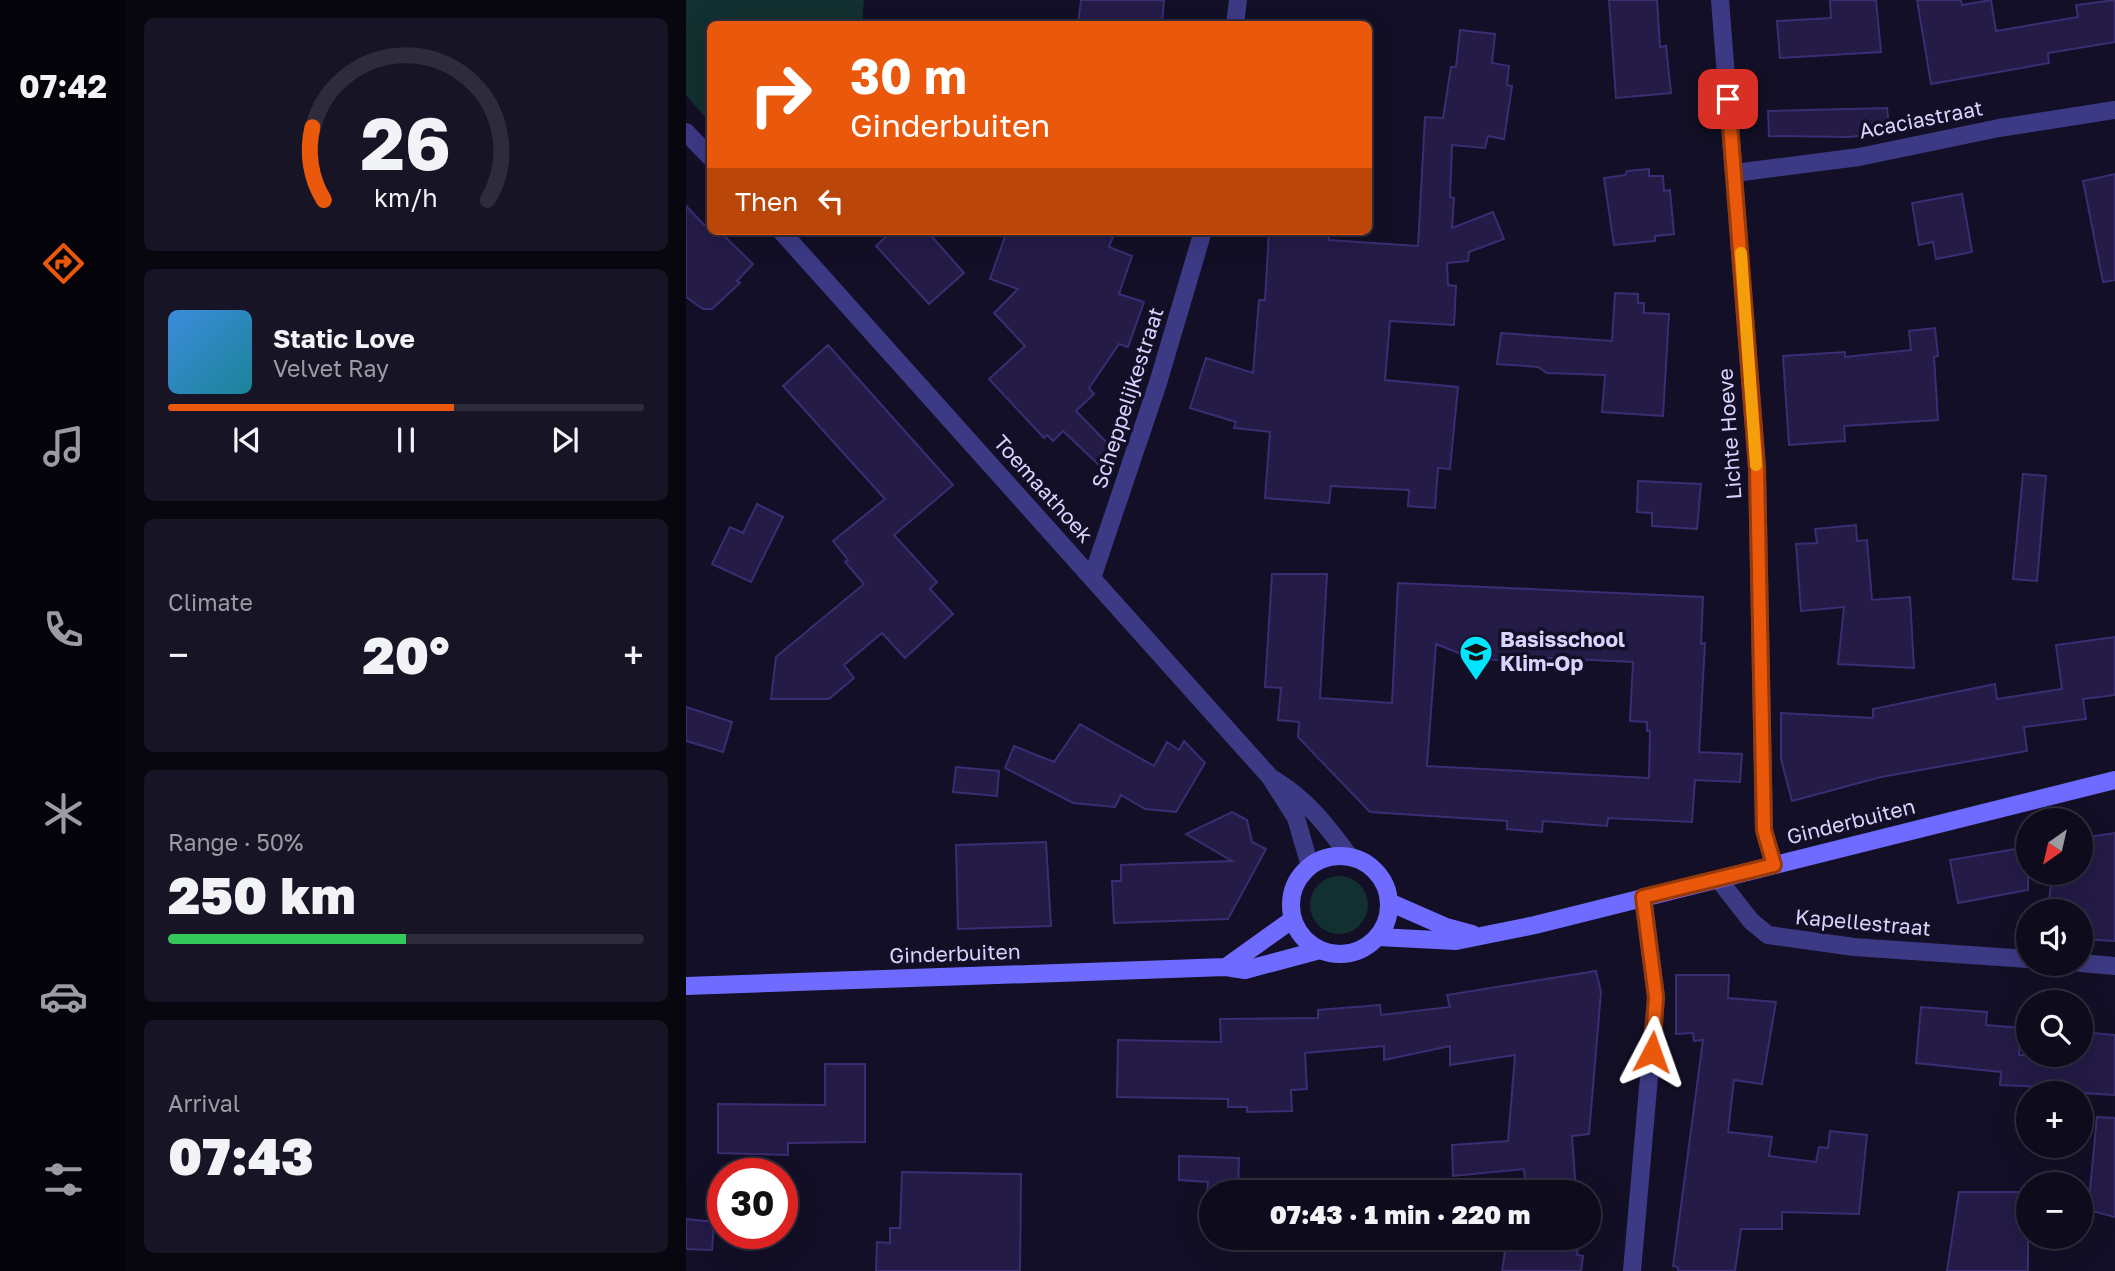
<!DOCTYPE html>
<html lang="en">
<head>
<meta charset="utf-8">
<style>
	body { margin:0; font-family:"Golos Text",sans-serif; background:#171425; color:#f1f3f6; height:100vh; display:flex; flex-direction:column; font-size:26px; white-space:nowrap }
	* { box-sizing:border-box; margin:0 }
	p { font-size:23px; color:#9b9ba3 }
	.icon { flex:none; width:38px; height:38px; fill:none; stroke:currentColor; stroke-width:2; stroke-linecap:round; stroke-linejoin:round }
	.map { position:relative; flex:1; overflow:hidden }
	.drawer { display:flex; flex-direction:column; gap:18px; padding:18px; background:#08060f; width:560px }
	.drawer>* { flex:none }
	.top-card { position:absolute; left:21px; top:21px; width:665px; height:214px; border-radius:10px; box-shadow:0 7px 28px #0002,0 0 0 2px #2e2b3b; background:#ea580c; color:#fff; overflow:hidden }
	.needle { width:46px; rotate:214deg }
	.fabs { position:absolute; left:1330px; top:808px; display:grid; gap:14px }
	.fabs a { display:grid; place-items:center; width:77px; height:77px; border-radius:50%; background:#0e0b1c; box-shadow:0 7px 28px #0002,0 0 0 2px #2e2b3b; font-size:35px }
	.speed { position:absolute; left:21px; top:1158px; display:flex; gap:14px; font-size:35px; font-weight:700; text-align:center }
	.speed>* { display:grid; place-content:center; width:91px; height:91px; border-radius:50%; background:#0e0b1c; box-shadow:0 7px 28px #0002,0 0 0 2px #2e2b3b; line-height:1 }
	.speed .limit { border:10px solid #d22; background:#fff; color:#111 }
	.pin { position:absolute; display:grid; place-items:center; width:60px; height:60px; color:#fff; margin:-30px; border-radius:14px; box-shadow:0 4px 10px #0006 }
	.me { position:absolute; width:77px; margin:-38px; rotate:4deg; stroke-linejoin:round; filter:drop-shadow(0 0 5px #0008) }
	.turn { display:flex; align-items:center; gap:24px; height:147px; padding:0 28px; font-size:32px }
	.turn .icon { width:91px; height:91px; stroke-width:2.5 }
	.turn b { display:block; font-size:49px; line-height:60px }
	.then { display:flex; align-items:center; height:66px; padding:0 28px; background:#0003; gap:14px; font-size:26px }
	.big { font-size:52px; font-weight:800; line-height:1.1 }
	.drawer .tile { flex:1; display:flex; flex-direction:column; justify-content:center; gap:10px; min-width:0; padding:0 24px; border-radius:10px; background:#171425 }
	.drawer .dial { align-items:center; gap:0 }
	.dial svg { height:182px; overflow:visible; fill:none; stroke:#2e2b3b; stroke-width:7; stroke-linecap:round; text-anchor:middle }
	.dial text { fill:#f1f3f6; stroke:none }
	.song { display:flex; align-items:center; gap:21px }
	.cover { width:84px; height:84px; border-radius:10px; background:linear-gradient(135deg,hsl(210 70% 55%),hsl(190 70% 35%)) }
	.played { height:7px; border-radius:4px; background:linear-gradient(90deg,#ea580c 60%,#2e2b3b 60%) }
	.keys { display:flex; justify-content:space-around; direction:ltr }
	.heat { display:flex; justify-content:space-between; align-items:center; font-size:38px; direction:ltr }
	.charge { height:10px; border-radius:5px; background:linear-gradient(90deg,#34c759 50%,#2e2b3b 0) }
	.trip { position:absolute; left:513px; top:1180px; width:402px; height:70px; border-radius:35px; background:#0e0b1c; box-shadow:0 7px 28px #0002,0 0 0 2px #2e2b3b; font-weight:800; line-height:70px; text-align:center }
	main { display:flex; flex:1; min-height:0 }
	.dock { display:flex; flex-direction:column; width:126px; justify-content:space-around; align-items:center; background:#06040b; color:#9b9ba3 }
	.dock .icon { width:49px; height:49px }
	.dock .current { color:#ea580c }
	.dock b { font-size:32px; color:#f1f3f6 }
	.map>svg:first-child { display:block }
	.green { fill:#12302f }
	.building { fill:#241b47; stroke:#3b2d73; stroke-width:2; fill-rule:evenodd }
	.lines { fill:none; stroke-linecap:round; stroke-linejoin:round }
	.minor { stroke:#3d3a85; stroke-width:18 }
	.secondary { stroke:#6f6bff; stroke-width:18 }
	.route-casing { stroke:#983908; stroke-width:18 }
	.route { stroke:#ea580c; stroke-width:12 }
	.slow { stroke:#f59e0b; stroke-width:12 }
	.labels { text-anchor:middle; stroke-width:7; stroke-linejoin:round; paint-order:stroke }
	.street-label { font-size:21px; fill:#d9d4ff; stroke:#130f26 }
	.poi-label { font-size:21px; font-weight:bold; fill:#d9d4ff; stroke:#130f26; text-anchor:start }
</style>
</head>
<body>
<main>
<nav class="dock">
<b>07:42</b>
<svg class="icon current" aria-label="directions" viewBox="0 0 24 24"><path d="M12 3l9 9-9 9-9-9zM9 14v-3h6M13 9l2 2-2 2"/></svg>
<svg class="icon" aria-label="music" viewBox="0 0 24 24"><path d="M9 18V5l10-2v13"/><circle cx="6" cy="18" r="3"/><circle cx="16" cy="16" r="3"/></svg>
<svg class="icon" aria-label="phone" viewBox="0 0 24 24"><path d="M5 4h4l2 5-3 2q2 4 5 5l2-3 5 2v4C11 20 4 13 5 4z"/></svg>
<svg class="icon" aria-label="climate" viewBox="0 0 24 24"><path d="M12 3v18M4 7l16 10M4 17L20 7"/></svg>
<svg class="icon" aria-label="car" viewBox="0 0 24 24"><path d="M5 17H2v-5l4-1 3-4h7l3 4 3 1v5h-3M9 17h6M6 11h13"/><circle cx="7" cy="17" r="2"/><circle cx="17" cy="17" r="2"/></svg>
<svg class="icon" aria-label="filters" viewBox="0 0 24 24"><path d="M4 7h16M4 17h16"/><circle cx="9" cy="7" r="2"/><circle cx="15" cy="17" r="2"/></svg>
</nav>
<section class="drawer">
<div class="tile dial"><svg viewBox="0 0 100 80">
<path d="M14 69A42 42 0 1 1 86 69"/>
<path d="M14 69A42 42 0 0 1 9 37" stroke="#ea580c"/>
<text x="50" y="56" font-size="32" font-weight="700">26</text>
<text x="50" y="72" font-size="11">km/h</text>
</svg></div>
<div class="tile">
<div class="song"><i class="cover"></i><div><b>Static Love</b><p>Velvet Ray</p></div></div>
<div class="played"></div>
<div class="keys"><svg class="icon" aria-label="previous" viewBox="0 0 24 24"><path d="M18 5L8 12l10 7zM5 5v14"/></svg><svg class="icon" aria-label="pause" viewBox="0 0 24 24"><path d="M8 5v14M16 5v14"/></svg><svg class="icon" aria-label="next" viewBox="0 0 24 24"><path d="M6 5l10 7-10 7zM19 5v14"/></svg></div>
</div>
<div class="tile"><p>Climate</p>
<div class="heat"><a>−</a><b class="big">20°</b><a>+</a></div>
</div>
<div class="tile"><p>Range · 50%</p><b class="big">250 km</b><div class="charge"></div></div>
<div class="tile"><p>Arrival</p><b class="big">07:43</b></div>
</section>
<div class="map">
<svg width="1429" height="1271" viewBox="0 0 1429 1271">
	<rect width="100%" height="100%" fill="#130f26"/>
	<path class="green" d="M0,0h178l-2,24h-152v99l-24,-28z
		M624 905a29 29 0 1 1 58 0a29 29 0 1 1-58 0Z"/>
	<path class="building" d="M395,0h83l-2,24h-84z
		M923,0h48l3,47 6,-1 5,47 -55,5z
		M1144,0h46l5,52 -101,6 -3,-37 54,-3z
		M1231,0h44l1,5 29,-5 5,31 82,-14 -2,-12 39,-5v42l-67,11 1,10 -118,21z
		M774,30l35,4 -3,29 17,3 -2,19 5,1 -8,53 -16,-3 -3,12 -33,-3 -2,52 4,1 -2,30 41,-16 11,27 -35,13 -1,9 -21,2 1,22 8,1 -2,39 -64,-4 -5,59 73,7 -8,82 -12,-1 -3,40 -27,-2 1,-16 -78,-4 -2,17 -64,-5 5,-66 -36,-4 2,-6 -46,-14 16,-50 47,15 6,-73h6l4,-69h60v9l89,6 7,-129 18,1 8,-51h5z
		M1201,108l3,24 -40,5 -81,-1 -1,-25z
		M963,169v7h14l1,15 6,-1 4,44 -19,2v5l-41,4 -10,-67 21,-3 2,-4z
		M1429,174v106l-12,2 -20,-101z
		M1276,194l10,58 -36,7 -3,-17 -14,3 -7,-42z
		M0,206l24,25h9l34,33 -16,17 3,2 -28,26h-9l-17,-12z
		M206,231h35l37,42 -35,31 -53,-58z
		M321,231h108l-6,16 23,9 -13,38 25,8 -16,45 -9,-3 -30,44 5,6 -18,17 38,39 -15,15 -36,-34 -10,10 -6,-6 -3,3 -55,-59 36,-33 -31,-33 24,-24 -28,-10z
		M929,293l23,1v9h6v10l25,1 -6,102 -61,-4 3,-37 -58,-2 -9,-6 -41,-3 4,-31 111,8z
		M1249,328l3,28 -4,1 4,63 -94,6 1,15 -56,4 -6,-89 62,-4v5l66,-7 -2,-19z
		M142,345l125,140 -59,50 43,47 -7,7 23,25 -48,44 -23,-25 -38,32 10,13 -25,21h-58l5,-42 88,-73 -19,-22 3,-2 -15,-19 52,-42 -102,-113z
		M1337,474l23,2 -9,105 -24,-2z
		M952,481l63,3 -4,45 -45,-3v-13l-15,-1z
		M71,504l26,13 -32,65 -39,-18 18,-37 13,6z
		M1170,525l1,16 10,-1 5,60 38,-3 4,71 -76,-4 6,-57 -43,4 -5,-67 21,-1 -2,-14z
		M586,574h55l-7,124 72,5 6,-120 305,14 -2,47 4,-1 -6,109 43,2 -2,28 -45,-2 -3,42 -84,-4 -1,8 -64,-5 -1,11 -35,-3v-8l-137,-9 -72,-75 1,-15 -21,-2 3,-32 -16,-1zM750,644l35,14 40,3 -1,-5 123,6 -3,59 17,1v9h3l-1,47 -222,-12z
		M1429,637v58l-32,4 3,20 -62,8 3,24 -146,26 -89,24 -11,-42v-46l92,5v-9l122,-25 2,15 65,-10 -6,-44z
		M0,707l46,15 -9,30 -37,-11z
		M394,724l74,42 13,-24 12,8 5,-9 21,22 -29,49 -31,-3 -24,-14 -6,12 -42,-4 -68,-35 9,-22 40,16z
		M270,767l43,4 -2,25 -44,-4z
		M546,812l15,8 5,22 14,7 -38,70 -114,4 -2,-42h9v-16l111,-4 -46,-27z
		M1429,833v108l-34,-2v-27h-33l4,-39h29v-35z
		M360,842l5,84 -93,3 -2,-84z
		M1342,847v43l-70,13 -8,-43z
		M910,971l5,21 -12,142 -17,2 4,56h-50l-2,-23 -71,7 -1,-31 56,-4 7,-86 -65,10v-19l-66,14v-14l-79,7 2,36 -16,1 1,21 -45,1v-5h-19v-8l-111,-2 1,-57 103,2 -1,-23 98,-1v-8l62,-5 1,10 69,-8 -3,-12z
		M990,975h53l-1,23 48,4 -14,82 -28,-4 -6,52 44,5 -3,19 47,6 3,-15 9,1 2,-17 37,4 -8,79 -77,-2v17h-41l-6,42h-57v-4l-5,-1 30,-226 -9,1 -1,-8 -17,1z
		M1235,1007l66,5 -1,13 35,3 -2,27h62v-23l34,3v60l-68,-4v-4l-47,-2 1,-13 -85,-9z
		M139,1064h40v78l-77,1v12l-70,-2v-49l107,1z
		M1411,1117l18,1v99l-27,-7z
		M493,1156l60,2 -1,34h-31l1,-10 -29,-2z
		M216,1172l119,2 -1,97h-144l1,-29 13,1v-15h10z
		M1273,1192h69v79h-81z
		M0,1219l28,3 -2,28 -26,-1z
		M892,1243l-1,12 6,1 -2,15h-79l4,-26 41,6 1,-6z"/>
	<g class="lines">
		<path class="minor" d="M1034,0l37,468 7,362 10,35
			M549,24l3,-24
			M0,132l24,25
			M1049,173l124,-16 140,-29 116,-18
			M95,231l489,546 26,41 14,48
			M406,578l66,-195 45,-152
			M587,779c34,20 54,47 77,78
			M1033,880l32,41 17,14 86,12 174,12
			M1395,963l34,3
			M946,1271l24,-274 -13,-100"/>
		<path class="secondary" d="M605 905a49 49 0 1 1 98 0a49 49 0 1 1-98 0Z
			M703,902l57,25 26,7
			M692,937l78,4 79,-16 580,-145
			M540,967l67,-48
			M0,986l540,-19 19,3 75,-20"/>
	</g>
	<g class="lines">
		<defs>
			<path id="route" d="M966,1052l4,-55 -13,-100 131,-32 -10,-35 -7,-362 -29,-369"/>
		</defs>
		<use href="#route" class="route-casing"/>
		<use href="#route" class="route"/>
		<path class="slow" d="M1055,253l15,212"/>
	</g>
	<defs>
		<symbol id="school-pin" viewBox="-11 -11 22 30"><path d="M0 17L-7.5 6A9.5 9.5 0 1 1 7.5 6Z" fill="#00e5ff" stroke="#130f26"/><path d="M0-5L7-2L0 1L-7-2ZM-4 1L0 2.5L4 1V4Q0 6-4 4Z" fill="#111"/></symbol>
	</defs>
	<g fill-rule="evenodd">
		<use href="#school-pin" x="771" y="633" width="38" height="52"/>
	</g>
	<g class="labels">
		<g class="street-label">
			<text transform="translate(1235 120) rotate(-11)" y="7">Acaciastraat</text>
			<text transform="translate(442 398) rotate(-72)" y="7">Scheppelijkestraat</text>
			<text transform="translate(1044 434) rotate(-94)" y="7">Lichte Hoeve</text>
			<text transform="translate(357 489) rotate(48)" y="7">Toemaathoek</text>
			<text transform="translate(1165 822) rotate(-14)" y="7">Ginderbuiten</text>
			<text transform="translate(1177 923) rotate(5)" y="7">Kapellestraat</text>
			<text transform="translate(269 954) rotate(-2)" y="7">Ginderbuiten</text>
		</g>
		<g class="poi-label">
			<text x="814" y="647">Basisschool<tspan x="814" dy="24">Klim-Op</tspan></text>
		</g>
	</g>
</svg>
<div class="fabs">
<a><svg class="needle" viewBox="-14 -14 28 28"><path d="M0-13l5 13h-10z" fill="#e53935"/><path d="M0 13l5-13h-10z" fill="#9b9ba3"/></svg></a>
<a><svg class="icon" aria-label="sound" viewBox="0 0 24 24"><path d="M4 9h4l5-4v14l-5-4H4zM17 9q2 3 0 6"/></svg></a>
<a><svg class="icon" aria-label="search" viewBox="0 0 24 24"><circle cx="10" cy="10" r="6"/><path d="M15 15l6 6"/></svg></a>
<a>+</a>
<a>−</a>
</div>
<div class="speed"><div class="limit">30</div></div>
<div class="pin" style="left:1042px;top:99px;background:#d93025"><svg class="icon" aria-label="arrive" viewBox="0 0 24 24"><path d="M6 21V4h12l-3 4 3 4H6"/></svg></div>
<svg class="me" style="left:966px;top:1052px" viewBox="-20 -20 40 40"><path d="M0-17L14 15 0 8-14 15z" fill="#ea580c" stroke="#fff" stroke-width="4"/></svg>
<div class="trip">07:43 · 1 min · 220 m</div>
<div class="top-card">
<div class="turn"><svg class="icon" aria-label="right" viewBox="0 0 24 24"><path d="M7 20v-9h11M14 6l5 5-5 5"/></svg><div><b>30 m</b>Ginderbuiten</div></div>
<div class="then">Then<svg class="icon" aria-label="left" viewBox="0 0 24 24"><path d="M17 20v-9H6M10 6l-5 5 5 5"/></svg></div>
</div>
</div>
</main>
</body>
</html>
